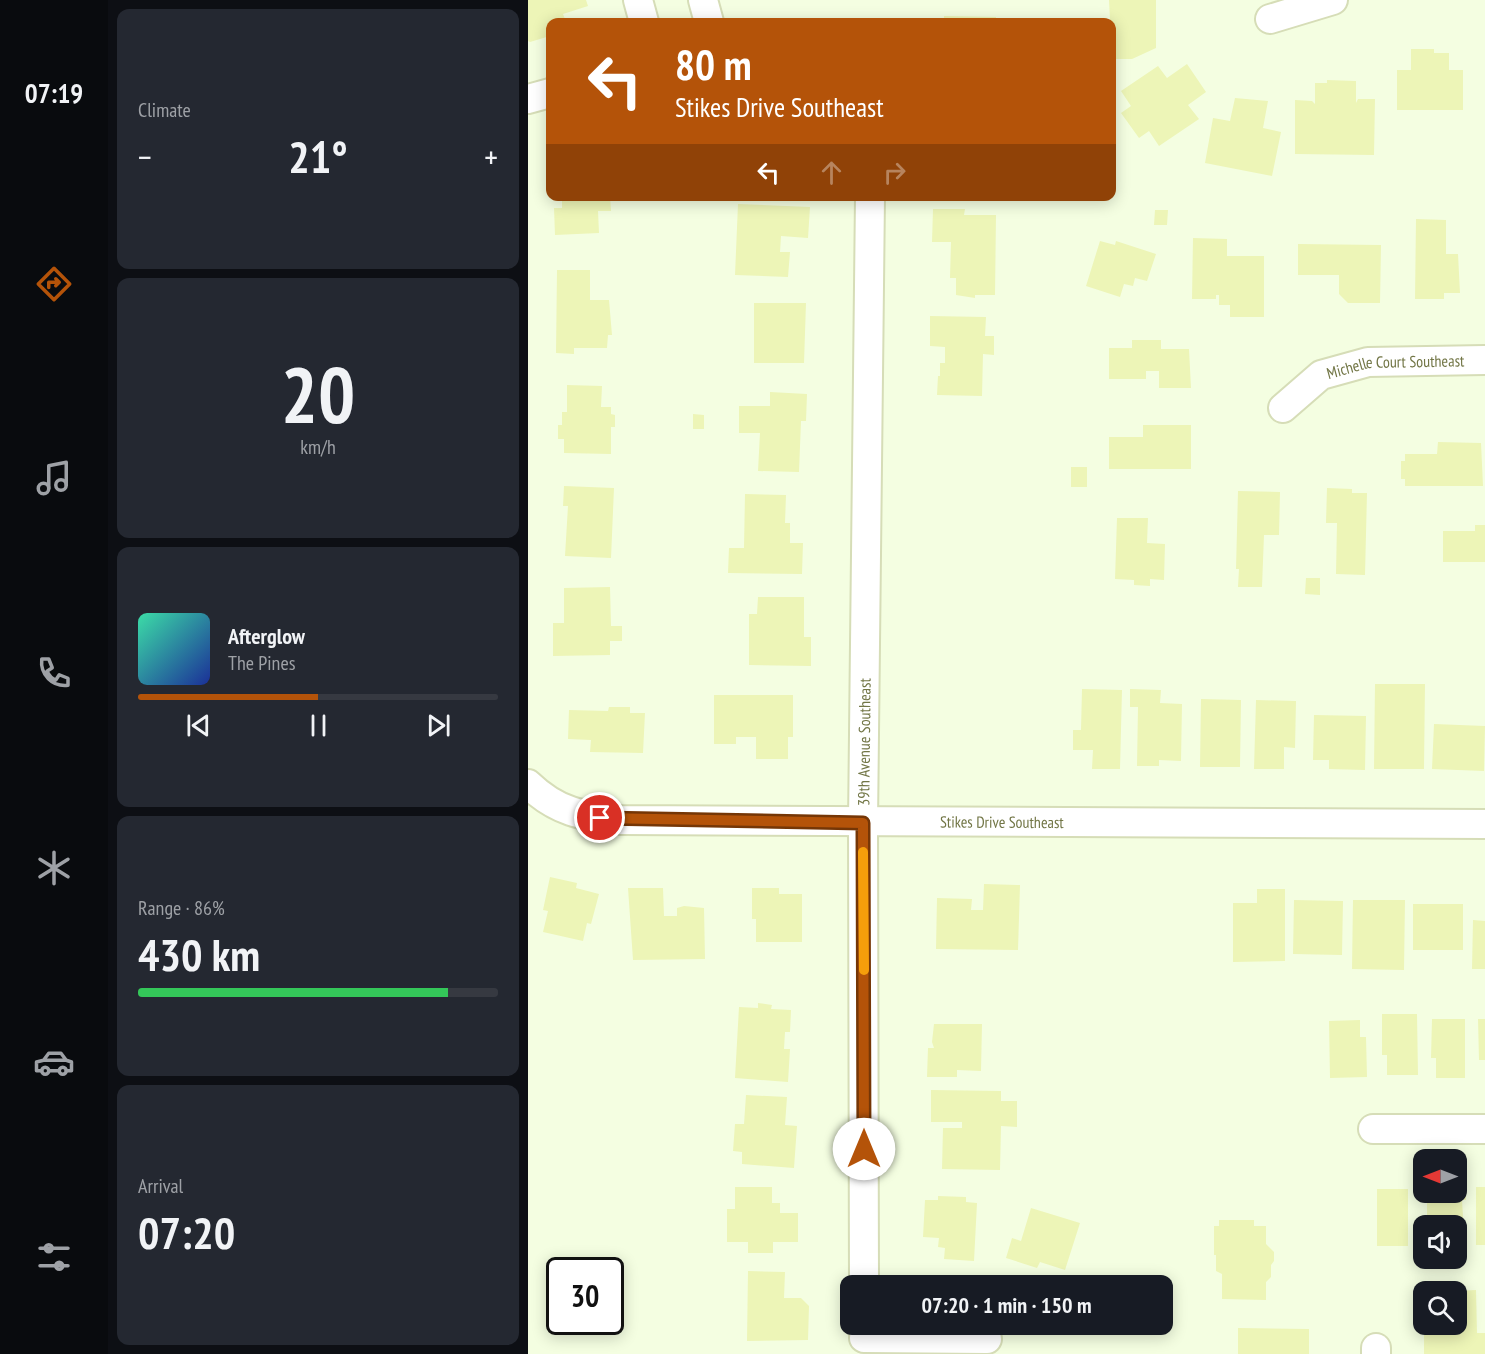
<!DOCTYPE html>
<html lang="en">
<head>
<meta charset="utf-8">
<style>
	body { margin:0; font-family:"PT Sans Narrow",sans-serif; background:#242831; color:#f1f3f6; height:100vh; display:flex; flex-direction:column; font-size:22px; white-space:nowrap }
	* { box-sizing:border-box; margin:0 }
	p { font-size:20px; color:#9ea1a6 }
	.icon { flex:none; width:33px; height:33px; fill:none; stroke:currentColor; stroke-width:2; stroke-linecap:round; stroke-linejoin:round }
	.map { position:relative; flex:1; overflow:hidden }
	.side { display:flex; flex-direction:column; gap:9px; padding:9px; background:#0d0f14; width:420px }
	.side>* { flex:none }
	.banner { position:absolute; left:18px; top:18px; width:570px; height:183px; border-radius:12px; box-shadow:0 3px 15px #0003; background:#b45309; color:#fff; overflow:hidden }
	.needle { width:39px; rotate:270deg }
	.fabs { position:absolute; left:885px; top:1149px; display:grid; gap:12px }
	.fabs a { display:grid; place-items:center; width:54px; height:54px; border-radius:12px; background:#171b24; box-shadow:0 3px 15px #0003; font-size:30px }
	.speed { position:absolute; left:18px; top:1257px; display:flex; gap:12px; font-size:30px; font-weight:700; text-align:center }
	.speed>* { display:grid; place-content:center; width:78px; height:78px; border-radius:50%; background:#171b24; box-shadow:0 3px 15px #0003; line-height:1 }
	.speed .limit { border:3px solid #111; border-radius:9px; background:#fff; color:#111 }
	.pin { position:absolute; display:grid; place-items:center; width:51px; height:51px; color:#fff; margin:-26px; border:3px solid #fff; border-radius:50%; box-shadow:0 2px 6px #0007 }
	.me { position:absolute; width:66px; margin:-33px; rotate:0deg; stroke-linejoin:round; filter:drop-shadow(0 0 4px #0008) }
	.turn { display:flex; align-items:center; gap:21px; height:126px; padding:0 30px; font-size:27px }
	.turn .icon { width:78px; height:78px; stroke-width:2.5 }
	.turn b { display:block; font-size:42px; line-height:51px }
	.lanes { display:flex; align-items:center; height:57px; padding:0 30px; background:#0003; justify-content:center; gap:30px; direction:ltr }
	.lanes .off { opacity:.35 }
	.big { font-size:45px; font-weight:700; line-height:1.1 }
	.side .widget { flex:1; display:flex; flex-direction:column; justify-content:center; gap:9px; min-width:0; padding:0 21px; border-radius:12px; background:#242831 }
	.side .dial { align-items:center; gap:0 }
	.dial b { font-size:78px; line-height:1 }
	.song { display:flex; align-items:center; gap:18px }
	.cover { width:72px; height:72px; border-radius:9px; background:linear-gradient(135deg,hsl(160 70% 55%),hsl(230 70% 35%)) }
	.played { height:6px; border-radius:3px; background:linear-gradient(90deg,#b45309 50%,#363941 50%) }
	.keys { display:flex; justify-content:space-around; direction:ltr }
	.heat { display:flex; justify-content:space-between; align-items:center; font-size:33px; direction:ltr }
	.charge { height:9px; border-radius:4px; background:linear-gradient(90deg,#34c759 86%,#363941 0) }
	.trip { position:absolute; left:312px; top:1275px; width:333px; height:60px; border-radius:12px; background:#171b24; box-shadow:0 3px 15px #0003; font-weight:700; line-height:60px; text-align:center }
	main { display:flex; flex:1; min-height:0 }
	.tabs { display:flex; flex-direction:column; width:108px; justify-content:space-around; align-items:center; background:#090b0e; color:#9ea1a6 }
	.tabs .icon { width:42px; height:42px }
	.tabs .current { color:#b45309 }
	.tabs b { font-size:27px; color:#f1f3f6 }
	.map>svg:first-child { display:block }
	.building { fill:#edf5b7 }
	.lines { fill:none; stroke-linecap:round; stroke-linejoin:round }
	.street-casing { stroke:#d6ddb7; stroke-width:32 }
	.street { stroke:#fff; stroke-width:28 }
	.route-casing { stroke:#753606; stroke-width:15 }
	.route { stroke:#b45309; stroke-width:10 }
	.slow { stroke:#f59e0b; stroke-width:10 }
	.labels { text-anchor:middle; stroke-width:6; stroke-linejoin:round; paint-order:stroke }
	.street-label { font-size:16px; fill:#727646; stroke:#f8ffe9 }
</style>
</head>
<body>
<main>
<nav class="tabs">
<b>07:19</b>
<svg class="icon current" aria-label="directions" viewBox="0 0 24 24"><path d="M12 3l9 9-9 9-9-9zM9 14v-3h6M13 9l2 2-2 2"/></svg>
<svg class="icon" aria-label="music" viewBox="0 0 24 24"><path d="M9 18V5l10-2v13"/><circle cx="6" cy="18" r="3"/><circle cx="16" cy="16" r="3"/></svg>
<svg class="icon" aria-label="phone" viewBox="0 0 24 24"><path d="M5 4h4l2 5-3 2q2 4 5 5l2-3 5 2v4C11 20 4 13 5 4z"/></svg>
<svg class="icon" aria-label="climate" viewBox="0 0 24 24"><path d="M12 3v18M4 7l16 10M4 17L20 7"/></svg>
<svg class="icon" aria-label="car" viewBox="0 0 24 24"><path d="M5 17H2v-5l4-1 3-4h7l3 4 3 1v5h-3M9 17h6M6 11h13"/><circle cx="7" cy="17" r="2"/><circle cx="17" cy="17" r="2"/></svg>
<svg class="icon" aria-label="filters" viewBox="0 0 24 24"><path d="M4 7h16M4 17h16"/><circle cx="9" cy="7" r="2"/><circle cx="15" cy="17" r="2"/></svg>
</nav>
<section class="side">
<div class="widget"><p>Climate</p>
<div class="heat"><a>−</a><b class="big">21°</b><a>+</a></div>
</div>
<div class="widget dial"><b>20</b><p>km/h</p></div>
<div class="widget">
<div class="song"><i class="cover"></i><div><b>Afterglow</b><p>The Pines</p></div></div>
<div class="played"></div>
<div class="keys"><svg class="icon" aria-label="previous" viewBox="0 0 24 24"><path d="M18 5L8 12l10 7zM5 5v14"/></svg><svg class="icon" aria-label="pause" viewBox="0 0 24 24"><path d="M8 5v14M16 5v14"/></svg><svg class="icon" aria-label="next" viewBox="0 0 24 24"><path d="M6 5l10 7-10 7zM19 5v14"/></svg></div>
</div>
<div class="widget"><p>Range · 86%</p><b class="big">430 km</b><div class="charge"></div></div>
<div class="widget"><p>Arrival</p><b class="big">07:20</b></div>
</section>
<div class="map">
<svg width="957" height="1354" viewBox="0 0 957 1354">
	<rect width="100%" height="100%" fill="#f4fee1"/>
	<path class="building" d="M0,0h58l2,6 -25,8 3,8h-16v14l-20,6 -2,-1z
		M581,0h47v48l-24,11h-20z
		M416,16l52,1v5h-52z
		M883,49h23v4h15v17h14v40h-66v-40h14z
		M659,64l19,28 -18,13 11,14 -40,27 -10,-15 -10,7 -18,-25 10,-7 -10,-15 37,-25 9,12z
		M799,80l29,1v22l2,-4h17l-1,56 -79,-1v-54l17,1 3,3v-21h12z
		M707,98l33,3 -5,27 18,4 -9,44 -67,-13 8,-45 17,3z
		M34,196h48l1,15h-13l1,22 -44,2 -1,-27h8z
		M210,204l72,3 -2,31 -27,-2 -1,16h10l-2,25 -53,-2z
		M405,209h32l-1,6h32l-1,80h-20v3l-19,-3v-17h-6l1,-36h-19z
		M627,210h13l-1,15h-13z
		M888,219l30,1v34h12l2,39h-16v6h-29z
		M665,238l34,1v17h37v61h-34v-12h-11v-10h-3v4h-24z
		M572,241l15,4 1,-4 40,13 -9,27 -12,-3 -2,8 -9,-2 -4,13 -34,-11z
		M770,244l83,1 -1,58h-32l-9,-9v-19h-41z
		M29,270h33v30h19l3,35h-4l-1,13h-33v6l-18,-1z
		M226,303h52l-2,60h-50z
		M402,316l56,1 -1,19h9v19l-11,-1 -1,42 -45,-1 1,-19h2v-13h5v-16l-15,-1z
		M604,340h29v9h28l2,39h-32v-17h-13v8h-37v-31h23z
		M39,385l35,1 -1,21h10v7l4,1v12h-4v27l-47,-1v-14h-6v-14h4v-13h5z
		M242,392l37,2 -1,27h-5l-2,51 -41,-1 2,-38h-21v-27h31z
		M165,414l11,1v14h-11z
		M615,425h48v44h-82v-32h34z
		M910,442l43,1 2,43h-78v-7h-4v-18h4v-7h32z
		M543,467h16v20h-16z
		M36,486l50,2 -3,70 -46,-2 3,-50h-5z
		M799,488l25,1v4h15l-2,82 -29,-1 1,-51h-11z
		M710,491l42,1 -1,43h-15l-2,52h-24l1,-18h-3z
		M217,494l41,1 -1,28h5v20h13l-1,31 -74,-1 1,-25h15z
		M589,518h31l-1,25 18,1 -1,36 -14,-1v7l-16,-1v-5l-19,-1z
		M947,525h10v37h-42v-31h32z
		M778,578h14v17l-15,-1z
		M82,587l1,39h11v15h-12v14l-57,1v-33h11v-35z
		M230,597h46v40h7v29l-62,-1v-51h8z
		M847,684h50l-1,85h-50z
		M554,689l40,1 -2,79h-28l1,-19h-20v-20h8z
		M602,689l31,1 -1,13 22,1 -1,57 -22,-1v6h-22l1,-59h-8z
		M186,695h79v42h-5v22h-32v-22h-20v7h-22z
		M673,699l40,1 -1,67h-40z
		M728,700l40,1 -1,47 -11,-1v22h-30z
		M81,707h21v6h15l-2,40 -53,-1 1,-12 -23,-1 1,-29 39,1z
		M786,715l52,1 -1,54 -36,-1v-9h-16z
		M906,724l51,2 -1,45 -52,-2z
		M22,877l27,6 -1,5 23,6 -8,30 -4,-1 -4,18 -40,-9 5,-21 -5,-1z
		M456,884l36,1 -2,65 -82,-1 1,-51 35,1 -1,11h12z
		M100,888h35l1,28h13v-8l7,-2 20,2 1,51 -72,1z
		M224,888h27v6h23v48h-46v-23h-4z
		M729,889h28v72l-52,1v-59h24z
		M766,900l49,1 -1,54 -49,-1z
		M825,900h52l-1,70 -52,-1z
		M885,904h50v46h-50z
		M945,920l12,1v48h-13z
		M230,1003l14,2 -1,4 20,1 -1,22h-5l-1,17h6l-2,33 -53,-4 4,-71 19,1z
		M854,1014h35l1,61h-31v-20h-5z
		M904,1019h33v59h-29v-20h-5z
		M950,1019h7v41h-6z
		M832,1020v17h6l1,40 -37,1 -1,-57z
		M406,1024h48l-1,47 -24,-1v7h-30l1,-29h6l-2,-6z
		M403,1090l70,1v10h16v26l-16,-1 -1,44 -58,-1 1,-41h19v-6h-31z
		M218,1095l41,2 -2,28 12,1 -3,42 -52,-4v-12l-9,-1 2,-27h9z
		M928,1185h10v15h-4l2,33h-8v-7h-29v-34h29z
		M207,1187h37v16h8v10h18v29h-25v11h-25v-11h-21v-33h8z
		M948,1187h9v58h-9z
		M849,1189h31v57h-31z
		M410,1196l28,1v5l11,1 -3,58 -30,-2 1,-11 -7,-1 1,-9 -16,-1 2,-37h13z
		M503,1208l49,15 -15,47 -25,-8 -3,6 -31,-10 6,-20 9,3z
		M691,1220h35v6h12v18l8,8v9l-3,4v12l-5,5v18l-44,-1v-25l-6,-3v-16h-2v-29h5z
		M220,1271l37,1 -1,26h17l8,8 -1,34 -61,1z
		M948,1290l1,43h8v21h-61v-21h9v-9h23v-33z
		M710,1328l71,1v25h-71z"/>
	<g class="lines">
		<defs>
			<g id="street">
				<path d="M110,0l6,22"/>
				<path d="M175,0l6,22"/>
				<path d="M742,19l63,-19"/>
				<path d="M0,99l22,-6"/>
				<path id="s1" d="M755,408l38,-33 47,-13 117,-2"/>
				<path id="s2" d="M0,784c29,28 54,32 93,36l864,4"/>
				<path d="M845,1129h112"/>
				<path id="s3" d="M336,1286l-1,-463 7,-627"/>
				<path d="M336,1338l123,1"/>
				<path d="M848,1354v-6"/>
			</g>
		</defs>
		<use href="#street" class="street-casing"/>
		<use href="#street" class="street"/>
	</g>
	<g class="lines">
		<defs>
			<path id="route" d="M72,818l263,5 1,326"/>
		</defs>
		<use href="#route" class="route-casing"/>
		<use href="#route" class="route"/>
		<path class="slow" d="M335,852l1,118"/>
	</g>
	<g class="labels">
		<g class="street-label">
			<text dy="6" stroke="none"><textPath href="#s1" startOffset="126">Michelle Court Southeast</textPath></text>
			<text dy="6" stroke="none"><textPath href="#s3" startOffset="544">39th Avenue Southeast</textPath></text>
			<text dy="6" stroke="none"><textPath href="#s2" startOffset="483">Stikes Drive Southeast</textPath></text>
		</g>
	</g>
</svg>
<div class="fabs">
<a><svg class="needle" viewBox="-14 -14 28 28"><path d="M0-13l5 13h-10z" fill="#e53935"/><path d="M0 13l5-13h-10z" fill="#9ea1a6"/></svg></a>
<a><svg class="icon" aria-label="sound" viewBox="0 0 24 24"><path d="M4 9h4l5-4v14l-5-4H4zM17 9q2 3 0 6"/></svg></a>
<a><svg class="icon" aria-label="search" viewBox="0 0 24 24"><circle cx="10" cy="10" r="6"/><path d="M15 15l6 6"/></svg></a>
</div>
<div class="speed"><div class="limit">30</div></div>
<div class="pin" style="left:72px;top:818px;background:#d93025"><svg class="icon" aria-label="arrive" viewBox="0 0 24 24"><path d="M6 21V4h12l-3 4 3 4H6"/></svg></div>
<svg class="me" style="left:336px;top:1149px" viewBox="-20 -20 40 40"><circle r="19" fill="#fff"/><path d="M0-13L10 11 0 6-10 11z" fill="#b45309"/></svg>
<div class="trip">07:20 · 1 min · 150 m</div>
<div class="banner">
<div class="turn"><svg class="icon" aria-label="left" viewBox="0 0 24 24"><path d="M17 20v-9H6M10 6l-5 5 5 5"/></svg><div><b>80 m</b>Stikes Drive Southeast</div></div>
<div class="lanes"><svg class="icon" aria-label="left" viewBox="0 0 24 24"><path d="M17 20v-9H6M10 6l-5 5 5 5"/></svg><svg class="icon off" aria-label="ahead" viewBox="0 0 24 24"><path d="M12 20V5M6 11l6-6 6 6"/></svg><svg class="icon off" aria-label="right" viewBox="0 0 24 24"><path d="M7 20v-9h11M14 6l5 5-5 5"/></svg></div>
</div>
</div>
</main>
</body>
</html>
